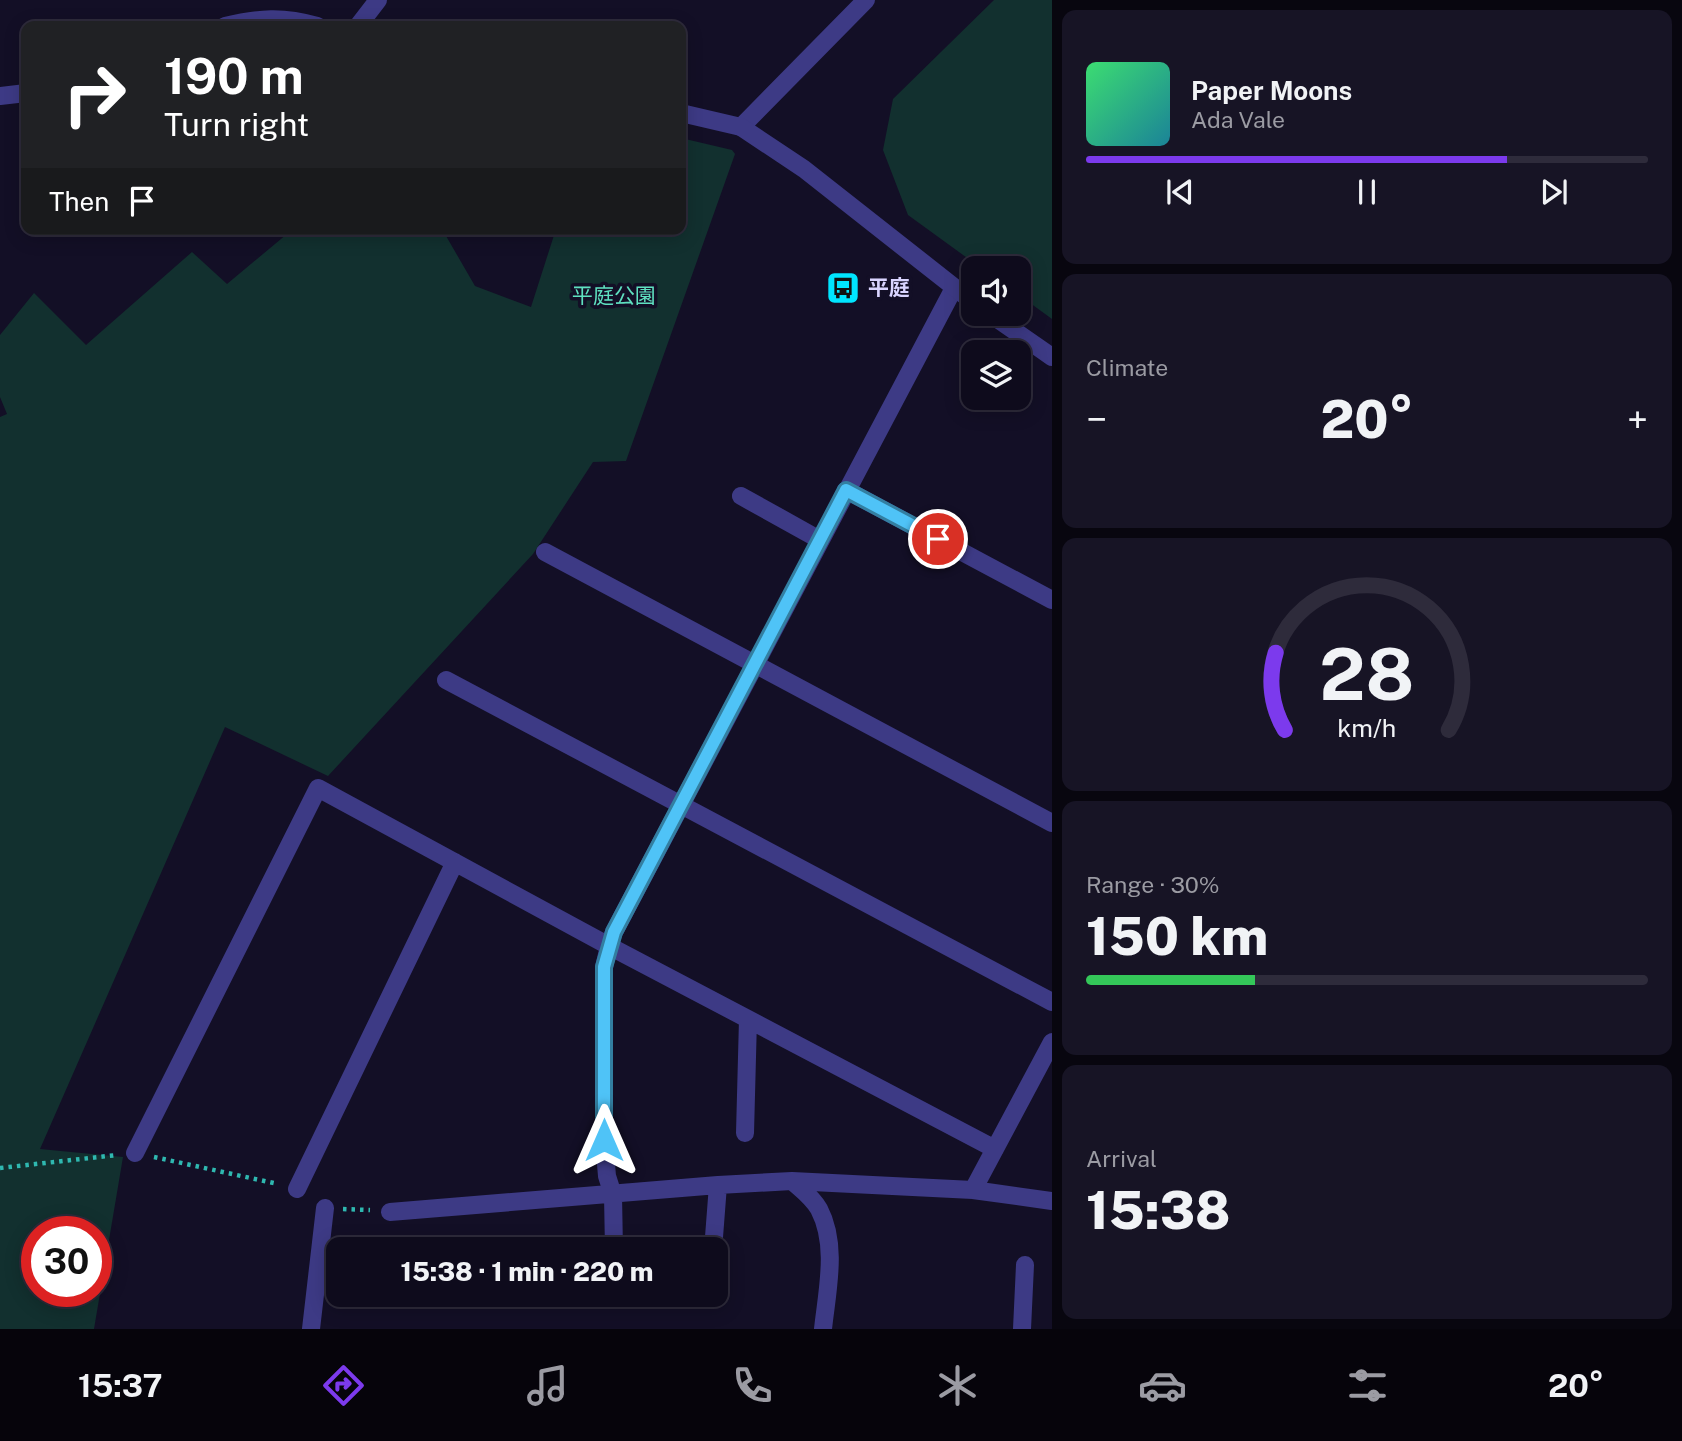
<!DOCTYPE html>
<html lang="en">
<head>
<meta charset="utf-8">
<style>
	body { margin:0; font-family:"Public Sans","Noto Sans JP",sans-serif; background:#171425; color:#f1f3f6; height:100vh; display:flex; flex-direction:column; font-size:26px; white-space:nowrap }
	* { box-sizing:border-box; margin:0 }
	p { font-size:23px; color:#9b9ba3 }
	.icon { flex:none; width:38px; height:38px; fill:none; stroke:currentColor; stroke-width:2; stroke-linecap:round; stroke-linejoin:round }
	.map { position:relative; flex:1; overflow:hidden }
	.drawer { display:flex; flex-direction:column; gap:10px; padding:10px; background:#08060f; width:630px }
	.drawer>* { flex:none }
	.banner { position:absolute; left:21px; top:21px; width:665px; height:214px; border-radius:14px; box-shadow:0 4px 18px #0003,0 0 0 2px #2e2b3b; background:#202124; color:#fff; overflow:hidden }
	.tools { position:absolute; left:961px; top:256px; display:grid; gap:14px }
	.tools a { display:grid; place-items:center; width:70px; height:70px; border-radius:14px; background:#0e0b1c; box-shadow:0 4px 18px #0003,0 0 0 2px #2e2b3b; font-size:35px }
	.speed { position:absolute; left:21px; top:1216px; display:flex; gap:14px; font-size:35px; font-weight:700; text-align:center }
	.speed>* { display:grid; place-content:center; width:91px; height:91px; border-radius:50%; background:#0e0b1c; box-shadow:0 4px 18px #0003,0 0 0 2px #2e2b3b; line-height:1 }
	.speed .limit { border:10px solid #d22; background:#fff; color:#111 }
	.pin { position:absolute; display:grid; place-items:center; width:60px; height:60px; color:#fff; margin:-30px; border:4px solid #fff; border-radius:50%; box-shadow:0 2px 7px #0007 }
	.me { position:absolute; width:77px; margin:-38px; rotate:0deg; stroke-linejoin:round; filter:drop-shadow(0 0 5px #0008) }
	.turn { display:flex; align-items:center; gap:24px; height:147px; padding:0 28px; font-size:32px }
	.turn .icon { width:91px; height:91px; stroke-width:2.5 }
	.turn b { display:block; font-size:49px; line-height:60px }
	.then { display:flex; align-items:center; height:66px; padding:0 28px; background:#0003; gap:14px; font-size:26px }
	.big { font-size:52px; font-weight:800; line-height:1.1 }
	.drawer .card { flex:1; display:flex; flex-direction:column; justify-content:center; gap:10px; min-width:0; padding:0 24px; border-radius:14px; background:#171425 }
	.drawer .dial { align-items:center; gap:0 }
	.dial svg { height:182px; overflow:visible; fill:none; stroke:#2e2b3b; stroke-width:7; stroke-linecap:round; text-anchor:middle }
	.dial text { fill:#f1f3f6; stroke:none }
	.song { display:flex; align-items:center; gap:21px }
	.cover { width:84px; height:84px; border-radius:10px; background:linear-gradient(135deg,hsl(140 70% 55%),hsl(190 70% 35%)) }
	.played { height:7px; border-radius:4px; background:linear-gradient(90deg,#7c3aed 75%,#2e2b3b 75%) }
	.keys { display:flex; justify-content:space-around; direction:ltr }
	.heat { display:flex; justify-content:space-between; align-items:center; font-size:38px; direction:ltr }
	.charge { height:10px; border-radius:5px; background:linear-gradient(90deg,#34c759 30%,#2e2b3b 0) }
	.trip { position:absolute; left:326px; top:1237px; width:402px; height:70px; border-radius:14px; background:#0e0b1c; box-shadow:0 4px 18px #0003,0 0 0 2px #2e2b3b; font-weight:800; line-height:70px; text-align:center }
	.dock { display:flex; height:112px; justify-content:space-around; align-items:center; background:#06040b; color:#9b9ba3 }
	.dock .icon { width:49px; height:49px }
	.dock .on { color:#7c3aed }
	.dock b { font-size:32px; color:#f1f3f6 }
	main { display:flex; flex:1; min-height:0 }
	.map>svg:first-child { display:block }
	.green { fill:#12302f; fill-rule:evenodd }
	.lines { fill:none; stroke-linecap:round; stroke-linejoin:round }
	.path { stroke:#2fb8b0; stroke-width:4.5; stroke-dasharray:3.5 5; stroke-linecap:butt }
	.minor { stroke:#3d3a85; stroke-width:18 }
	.tertiary { stroke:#3d3a85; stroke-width:18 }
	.route-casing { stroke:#337fa1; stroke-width:18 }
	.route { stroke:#4fc3f7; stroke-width:12 }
	.labels { text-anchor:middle; stroke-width:7; stroke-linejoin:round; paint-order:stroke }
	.poi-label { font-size:21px; font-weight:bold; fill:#d9d4ff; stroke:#130f26; text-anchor:start }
	.park-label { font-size:21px; fill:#5fe0c0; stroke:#130f26 }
</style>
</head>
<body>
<main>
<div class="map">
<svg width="1052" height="1329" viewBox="0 0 1052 1329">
	<rect width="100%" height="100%" fill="#130f26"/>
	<path class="green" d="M994,0h58v319l-33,-24 -1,-27h-37l-73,-53 -25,-65 10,-51z
		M681,138l51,12 3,4 -109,307 -33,1 -60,92 -205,222 -103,-49 -185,422 83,8 -29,172h-94v-912l7,-3 -7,-17v-62l34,-42 52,52 106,-93 35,32 66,-55h149l33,57 56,21 25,-78h125zM37,1232h59v60h-59z"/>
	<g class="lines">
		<path class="path" d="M154,1157l124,27
			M0,1168l117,-13
			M343,1209l27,1"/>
		<path class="minor" d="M358,26l20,-26
			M741,127l125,-127
			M954,288l-340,644 -5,14 386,203
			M846,490l206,110
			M741,496l79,44
			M545,552l507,271
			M446,680l606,322
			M745,1133l3,-114
			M135,1153l183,-365 291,158 -5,21v173l3,36 6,19 1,55
			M792,1181c10,9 20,16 27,28 19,36 8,82 4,120
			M297,1189l158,-327
			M973,1190l79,11
			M390,1212l328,-27 74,-4 181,9 79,-148
			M713,1250l5,-65
			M604,1295h1
			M311,1329l14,-121
			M1022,1329l3,-64"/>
		<path class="tertiary" d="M225,26c34,-8 58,-10 92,0
			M0,96l26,-3
			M681,113l60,14 63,42 169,133
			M989,313l63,44"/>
	</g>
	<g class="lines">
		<defs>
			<path id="route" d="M604,1140v-173l10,-35 232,-442 92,49"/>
		</defs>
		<use href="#route" class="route-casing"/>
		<use href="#route" class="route"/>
	</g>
	<defs>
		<symbol id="bus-square" viewBox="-11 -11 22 22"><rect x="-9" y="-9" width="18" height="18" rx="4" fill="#00e5ff" stroke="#130f26"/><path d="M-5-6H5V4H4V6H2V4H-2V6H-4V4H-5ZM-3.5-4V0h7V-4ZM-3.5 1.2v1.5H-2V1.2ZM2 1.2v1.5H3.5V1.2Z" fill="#111"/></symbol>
	</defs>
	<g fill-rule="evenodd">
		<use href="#bus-square" x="824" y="269" width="38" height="38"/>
	</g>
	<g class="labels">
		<g class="poi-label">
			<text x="868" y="295">平庭</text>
		</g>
		<g class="park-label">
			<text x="614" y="303">平庭公園</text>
		</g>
	</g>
</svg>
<div class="tools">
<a><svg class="icon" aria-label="sound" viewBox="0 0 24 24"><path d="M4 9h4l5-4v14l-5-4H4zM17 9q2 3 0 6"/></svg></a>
<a><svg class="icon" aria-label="layers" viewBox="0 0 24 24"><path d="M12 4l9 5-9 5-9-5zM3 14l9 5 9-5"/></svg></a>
</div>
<div class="speed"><div class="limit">30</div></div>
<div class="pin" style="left:938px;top:539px;background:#d93025"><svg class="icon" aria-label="arrive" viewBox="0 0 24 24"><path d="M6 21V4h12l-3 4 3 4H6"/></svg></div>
<svg class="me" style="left:604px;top:1140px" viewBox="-20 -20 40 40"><path d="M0-17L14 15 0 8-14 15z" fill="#4fc3f7" stroke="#fff" stroke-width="4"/></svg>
<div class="trip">15:38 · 1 min · 220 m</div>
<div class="banner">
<div class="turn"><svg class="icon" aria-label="right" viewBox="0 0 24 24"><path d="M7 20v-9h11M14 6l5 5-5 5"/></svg><div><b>190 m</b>Turn right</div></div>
<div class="then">Then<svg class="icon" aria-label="arrive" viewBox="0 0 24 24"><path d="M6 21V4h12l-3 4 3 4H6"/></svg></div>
</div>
</div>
<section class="drawer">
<div class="card">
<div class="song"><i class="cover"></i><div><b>Paper Moons</b><p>Ada Vale</p></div></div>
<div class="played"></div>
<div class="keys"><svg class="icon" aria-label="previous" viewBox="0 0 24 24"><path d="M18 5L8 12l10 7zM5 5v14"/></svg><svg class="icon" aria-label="pause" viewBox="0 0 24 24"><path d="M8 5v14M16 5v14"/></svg><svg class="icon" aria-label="next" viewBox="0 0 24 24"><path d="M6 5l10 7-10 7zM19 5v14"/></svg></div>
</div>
<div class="card"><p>Climate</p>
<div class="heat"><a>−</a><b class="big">20°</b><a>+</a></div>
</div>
<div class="card dial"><svg viewBox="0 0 100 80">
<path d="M14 69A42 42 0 1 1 86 69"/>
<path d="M14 69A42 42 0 0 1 10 35" stroke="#7c3aed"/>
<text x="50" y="56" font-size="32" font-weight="700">28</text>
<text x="50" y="72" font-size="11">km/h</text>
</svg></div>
<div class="card"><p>Range · 30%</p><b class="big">150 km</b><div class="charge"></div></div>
<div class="card"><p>Arrival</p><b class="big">15:38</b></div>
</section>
</main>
<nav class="dock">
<b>15:37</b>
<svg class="icon on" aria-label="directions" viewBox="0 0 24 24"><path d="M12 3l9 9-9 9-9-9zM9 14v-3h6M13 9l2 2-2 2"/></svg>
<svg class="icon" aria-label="music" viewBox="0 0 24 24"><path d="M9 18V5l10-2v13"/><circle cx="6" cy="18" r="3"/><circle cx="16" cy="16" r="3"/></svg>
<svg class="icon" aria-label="phone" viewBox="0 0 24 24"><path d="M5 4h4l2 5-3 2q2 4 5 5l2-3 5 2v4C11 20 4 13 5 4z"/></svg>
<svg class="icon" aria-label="climate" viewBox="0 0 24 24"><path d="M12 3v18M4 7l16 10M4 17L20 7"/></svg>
<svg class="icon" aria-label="car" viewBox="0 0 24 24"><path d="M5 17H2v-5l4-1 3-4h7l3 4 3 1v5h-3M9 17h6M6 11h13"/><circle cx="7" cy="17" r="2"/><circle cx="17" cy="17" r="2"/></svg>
<svg class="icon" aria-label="filters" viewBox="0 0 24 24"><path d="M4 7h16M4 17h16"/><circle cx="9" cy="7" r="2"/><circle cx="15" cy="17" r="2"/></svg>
<b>20°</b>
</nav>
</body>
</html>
